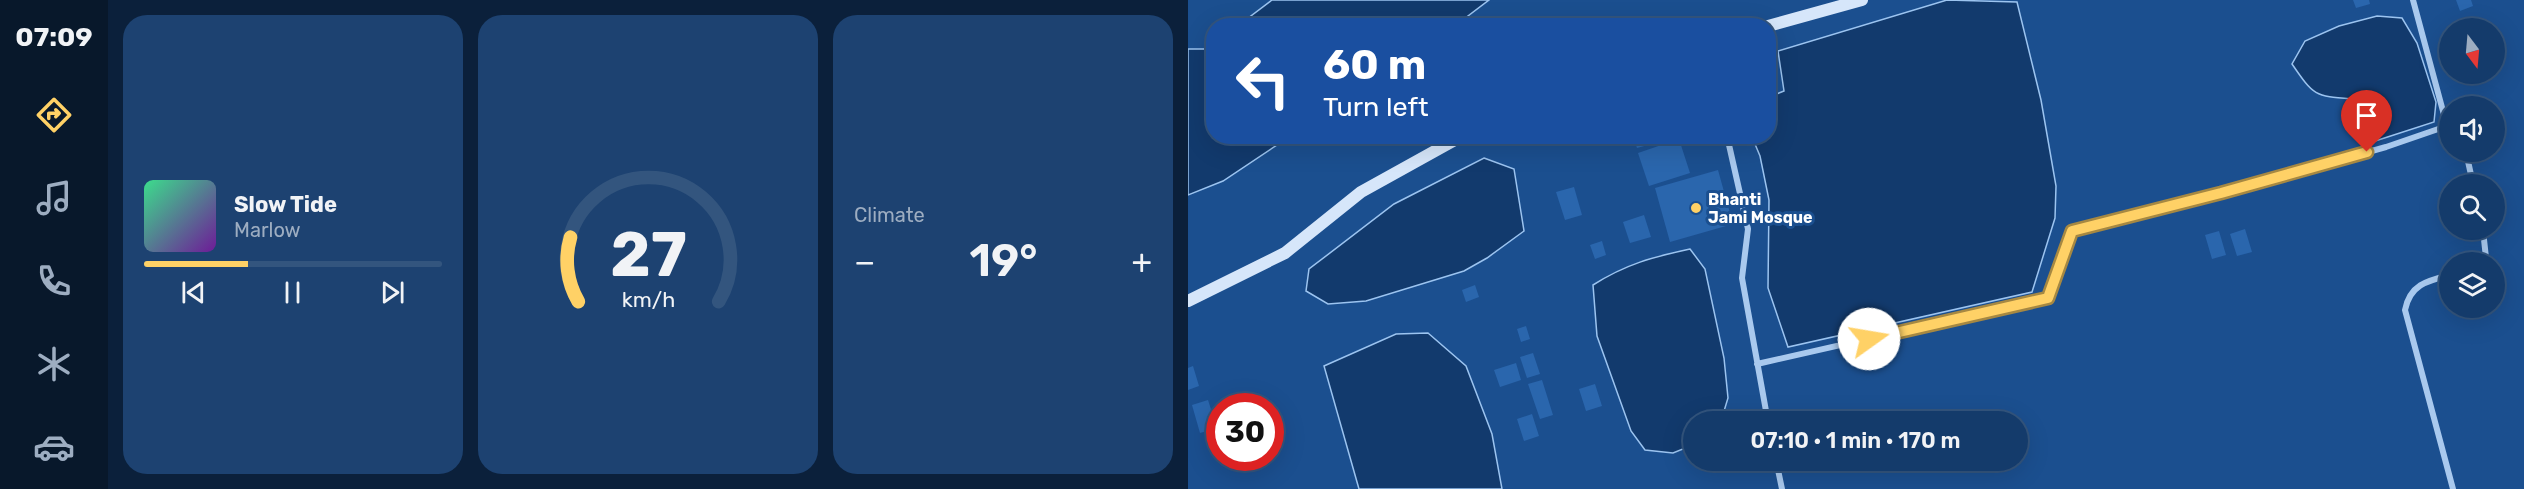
<!DOCTYPE html>
<html lang="en">
<head>
<meta charset="utf-8">
<style>
	body { margin:0; font-family:Rubik,sans-serif; background:#1d4271; color:#f1f3f6; height:100vh; display:flex; flex-direction:column; font-size:22px; white-space:nowrap }
	* { box-sizing:border-box; margin:0 }
	p { font-size:20px; color:#9dadc1 }
	.icon { flex:none; width:33px; height:33px; fill:none; stroke:currentColor; stroke-width:2; stroke-linecap:round; stroke-linejoin:round }
	.map { position:relative; flex:1; overflow:hidden }
	.side { display:flex; flex-direction:column; gap:15px; padding:15px; background:#0b203b; width:1080px }
	.side>* { flex:none }
	.hud { position:absolute; left:18px; top:18px; width:570px; height:126px; border-radius:24px; box-shadow:0 6px 24px #0002,0 0 0 2px #33557e; background:#1a4fa0; color:#fff; overflow:hidden }
	.needle { width:39px; rotate:164deg }
	.controls { position:absolute; left:1251px; top:18px; display:grid; gap:12px }
	.controls a { display:grid; place-items:center; width:66px; height:66px; border-radius:50%; background:#143b6b; box-shadow:0 6px 24px #0002,0 0 0 2px #33557e; font-size:30px }
	.speed { position:absolute; left:18px; top:393px; display:flex; gap:12px; font-size:30px; font-weight:700; text-align:center }
	.speed>* { display:grid; place-content:center; width:78px; height:78px; border-radius:50%; background:#143b6b; box-shadow:0 6px 24px #0002,0 0 0 2px #33557e; line-height:1 }
	.speed .limit { border:9px solid #d22; background:#fff; color:#111 }
	.pin { position:absolute; display:grid; place-items:center; width:51px; height:51px; color:#fff; margin:-62px -26px; border-radius:50% 50% 50% 0; rotate:-45deg; box-shadow:0 0 6px #0007 }
	.pin .icon { rotate:45deg }
	.me { position:absolute; width:66px; margin:-33px; rotate:77deg; stroke-linejoin:round; filter:drop-shadow(0 0 4px #0008) }
	.turn { display:flex; align-items:center; gap:21px; height:126px; padding:0 18px; font-size:27px }
	.turn .icon { width:78px; height:78px; stroke-width:2.5 }
	.turn b { display:block; font-size:42px; line-height:51px }
	.big { font-size:45px; font-weight:600; line-height:1.1 }
	.side .card { flex:1; display:flex; flex-direction:column; justify-content:center; gap:9px; min-width:0; padding:0 21px; border-radius:24px; background:#1d4271 }
	.side .dial { align-items:center; gap:0 }
	.dial svg { height:156px; overflow:visible; fill:none; stroke:#33557e; stroke-width:7; stroke-linecap:round; text-anchor:middle }
	.dial text { fill:#f1f3f6; stroke:none }
	.song { display:flex; align-items:center; gap:18px }
	.cover { width:72px; height:72px; border-radius:9px; background:linear-gradient(135deg,hsl(150 70% 55%),hsl(280 70% 35%)) }
	.played { height:6px; border-radius:3px; background:linear-gradient(90deg,#ffd166 35%,#33557e 35%) }
	.keys { display:flex; justify-content:space-around; direction:ltr }
	.heat { display:flex; justify-content:space-between; align-items:center; font-size:33px; direction:ltr }
	.side .tiles { flex:1; display:grid; gap:15px; grid-template-columns:repeat(3,1fr) }
	.trip { position:absolute; left:495px; top:411px; width:345px; height:60px; border-radius:30px; background:#143b6b; box-shadow:0 6px 24px #0002,0 0 0 2px #33557e; font-weight:600; line-height:60px; text-align:center }
	main { display:flex; flex:1; min-height:0 }
	.dock { display:flex; flex-direction:column; width:108px; justify-content:space-around; align-items:center; background:#08182b; color:#9dadc1 }
	.dock .icon { width:42px; height:42px }
	.dock .on { color:#ffd166 }
	.dock b { font-size:27px; color:#f1f3f6 }
	.map>svg:first-child { display:block }
	.water { fill:#123a6d; stroke:#9cc4f0; stroke-width:1.5 }
	.building { fill:#2a66ad }
	.lines { fill:none; stroke-linecap:round; stroke-linejoin:round }
	.street { stroke:#a9c9ee; stroke-width:6 }
	.secondary { stroke:#d6e6fa; stroke-width:12 }
	.route-casing { stroke:#a68842; stroke-width:15 }
	.route { stroke:#ffd166; stroke-width:10 }
	.poi-dot { fill:#ffd166; stroke:#1b4f8f; stroke-width:2 }
	.labels { text-anchor:middle; stroke-width:6; stroke-linejoin:round; paint-order:stroke }
	.poi-label { font-size:16px; font-weight:bold; fill:#fff; stroke:#1b4f8f; text-anchor:start }
</style>
</head>
<body>
<main>
<nav class="dock">
<b>07:09</b>
<svg class="icon on" aria-label="directions" viewBox="0 0 24 24"><path d="M12 3l9 9-9 9-9-9zM9 14v-3h6M13 9l2 2-2 2"/></svg>
<svg class="icon" aria-label="music" viewBox="0 0 24 24"><path d="M9 18V5l10-2v13"/><circle cx="6" cy="18" r="3"/><circle cx="16" cy="16" r="3"/></svg>
<svg class="icon" aria-label="phone" viewBox="0 0 24 24"><path d="M5 4h4l2 5-3 2q2 4 5 5l2-3 5 2v4C11 20 4 13 5 4z"/></svg>
<svg class="icon" aria-label="climate" viewBox="0 0 24 24"><path d="M12 3v18M4 7l16 10M4 17L20 7"/></svg>
<svg class="icon" aria-label="car" viewBox="0 0 24 24"><path d="M5 17H2v-5l4-1 3-4h7l3 4 3 1v5h-3M9 17h6M6 11h13"/><circle cx="7" cy="17" r="2"/><circle cx="17" cy="17" r="2"/></svg>
</nav>
<section class="side">
<div class="tiles">
<div class="card">
<div class="song"><i class="cover"></i><div><b>Slow Tide</b><p>Marlow</p></div></div>
<div class="played"></div>
<div class="keys"><svg class="icon" aria-label="previous" viewBox="0 0 24 24"><path d="M18 5L8 12l10 7zM5 5v14"/></svg><svg class="icon" aria-label="pause" viewBox="0 0 24 24"><path d="M8 5v14M16 5v14"/></svg><svg class="icon" aria-label="next" viewBox="0 0 24 24"><path d="M6 5l10 7-10 7zM19 5v14"/></svg></div>
</div>
<div class="card dial"><svg viewBox="0 0 100 80">
<path d="M14 69A42 42 0 1 1 86 69"/>
<path d="M14 69A42 42 0 0 1 10 36" stroke="#ffd166"/>
<text x="50" y="56" font-size="32" font-weight="700">27</text>
<text x="50" y="72" font-size="11">km/h</text>
</svg></div>
<div class="card"><p>Climate</p>
<div class="heat"><a>−</a><b class="big">19°</b><a>+</a></div>
</div>
</div>
</section>
<div class="map">
<svg width="1336" height="489" viewBox="0 0 1336 489">
	<rect width="100%" height="100%" fill="#1b4f8f"/>
	<path class="water" d="M84,0h217l-33,25h-217z
		M759,0l70,2 24,98 15,86 -1,32 -23,74 -244,55 -20,-59 1,-88 -9,-44 -8,-19 16,-1 1,-39 15,-6 -6,-40z
		M1189,16l25,2 15,25 19,59 -2,20 -62,20 -20,-43c-38,-3 -38,-3 -60,-35l13,-23 34,-15z
		M25,45l1,91 75,1 -66,44 -35,14v-146h20z
		M296,158l30,11 10,62 -37,27 -23,13 -98,30 -38,3 -22,-13 3,-22 85,-65z
		M502,249l15,20 19,89 4,40 -7,23 -27,1 -1,23 -20,8 -28,-3 -14,-19 -34,-95 -4,-51c33,-21 60,-28 97,-36z
		M240,333l38,33 26,68 10,55h-143l-35,-123 72,-32z"/>
	<path class="building" d="M1165,0h16l1,4 -14,4z
		M1268,0h15l2,6 -13,5z
		M445,136h24l2,6 -22,6z
		M505,136h21l1,3 -20,6z
		M491,139l11,34 -41,13 -11,-33z
		M530,170l15,54 -63,18 -15,-54z
		M386,187l8,28 -17,5 -9,-28z
		M456,215l7,22 -21,6 -7,-21z
		M1057,229l7,23 -15,4 -7,-22z
		M1031,231l7,24 -14,4 -7,-24z
		M414,241l4,14 -11,4 -5,-14z
		M287,285l4,12 -13,5 -4,-12z
		M338,326l4,13 -9,3 -4,-13z
		M345,353l7,21 -13,4 -7,-21z
		M328,363l5,17 -21,7 -6,-17z
		M5,366l6,20 -11,4v-22z
		M354,380l11,35 -13,4 -12,-35z
		M407,384l7,22 -16,5 -7,-22z
		M20,400l9,28 -17,5 -8,-28z
		M344,414l7,22 -15,5 -7,-22z"/>
	<g class="lines">
		<path class="street" d="M1225,0l34,126 2,3
			M539,136l21,93 -6,49 26,144
			M1278,152l7,32
			M1295,230l3,28 -3,4
			M1262,275c-24,6 -40,10 -45,35l48,179
			M569,364l291,-66 24,-67 149,-38 165,-46 61,-21
			M588,460l6,29"/>
		<path class="secondary" d="M580,26l94,-26
			M0,301l97,-48 76,-61 101,-56"/>
	</g>
	<g class="lines">
		<defs>
			<path id="route" d="M681,339l179,-41 24,-67 149,-38 146,-41"/>
		</defs>
		<use href="#route" class="route-casing"/>
		<use href="#route" class="route"/>
	</g>
	<circle class="poi-dot" cx="508" cy="208" r="6"/>
	<g class="labels">
		<g class="poi-label">
			<text x="520" y="205">Bhanti<tspan x="520" dy="18">Jami Mosque</tspan></text>
		</g>
	</g>
</svg>
<div class="controls">
<a><svg class="needle" viewBox="-14 -14 28 28"><path d="M0-13l5 13h-10z" fill="#e53935"/><path d="M0 13l5-13h-10z" fill="#9dadc1"/></svg></a>
<a><svg class="icon" aria-label="sound" viewBox="0 0 24 24"><path d="M4 9h4l5-4v14l-5-4H4zM17 9q2 3 0 6"/></svg></a>
<a><svg class="icon" aria-label="search" viewBox="0 0 24 24"><circle cx="10" cy="10" r="6"/><path d="M15 15l6 6"/></svg></a>
<a><svg class="icon" aria-label="layers" viewBox="0 0 24 24"><path d="M12 4l9 5-9 5-9-5zM3 14l9 5 9-5"/></svg></a>
</div>
<div class="speed"><div class="limit">30</div></div>
<div class="pin" style="left:1179px;top:152px;background:#d93025"><svg class="icon" aria-label="arrive" viewBox="0 0 24 24"><path d="M6 21V4h12l-3 4 3 4H6"/></svg></div>
<svg class="me" style="left:681px;top:339px" viewBox="-20 -20 40 40"><circle r="19" fill="#fff"/><path d="M0-13L10 11 0 6-10 11z" fill="#ffd166"/></svg>
<div class="trip">07:10 · 1 min · 170 m</div>
<div class="hud">
<div class="turn"><svg class="icon" aria-label="left" viewBox="0 0 24 24"><path d="M17 20v-9H6M10 6l-5 5 5 5"/></svg><div><b>60 m</b>Turn left</div></div>
</div>
</div>
</main>
</body>
</html>
